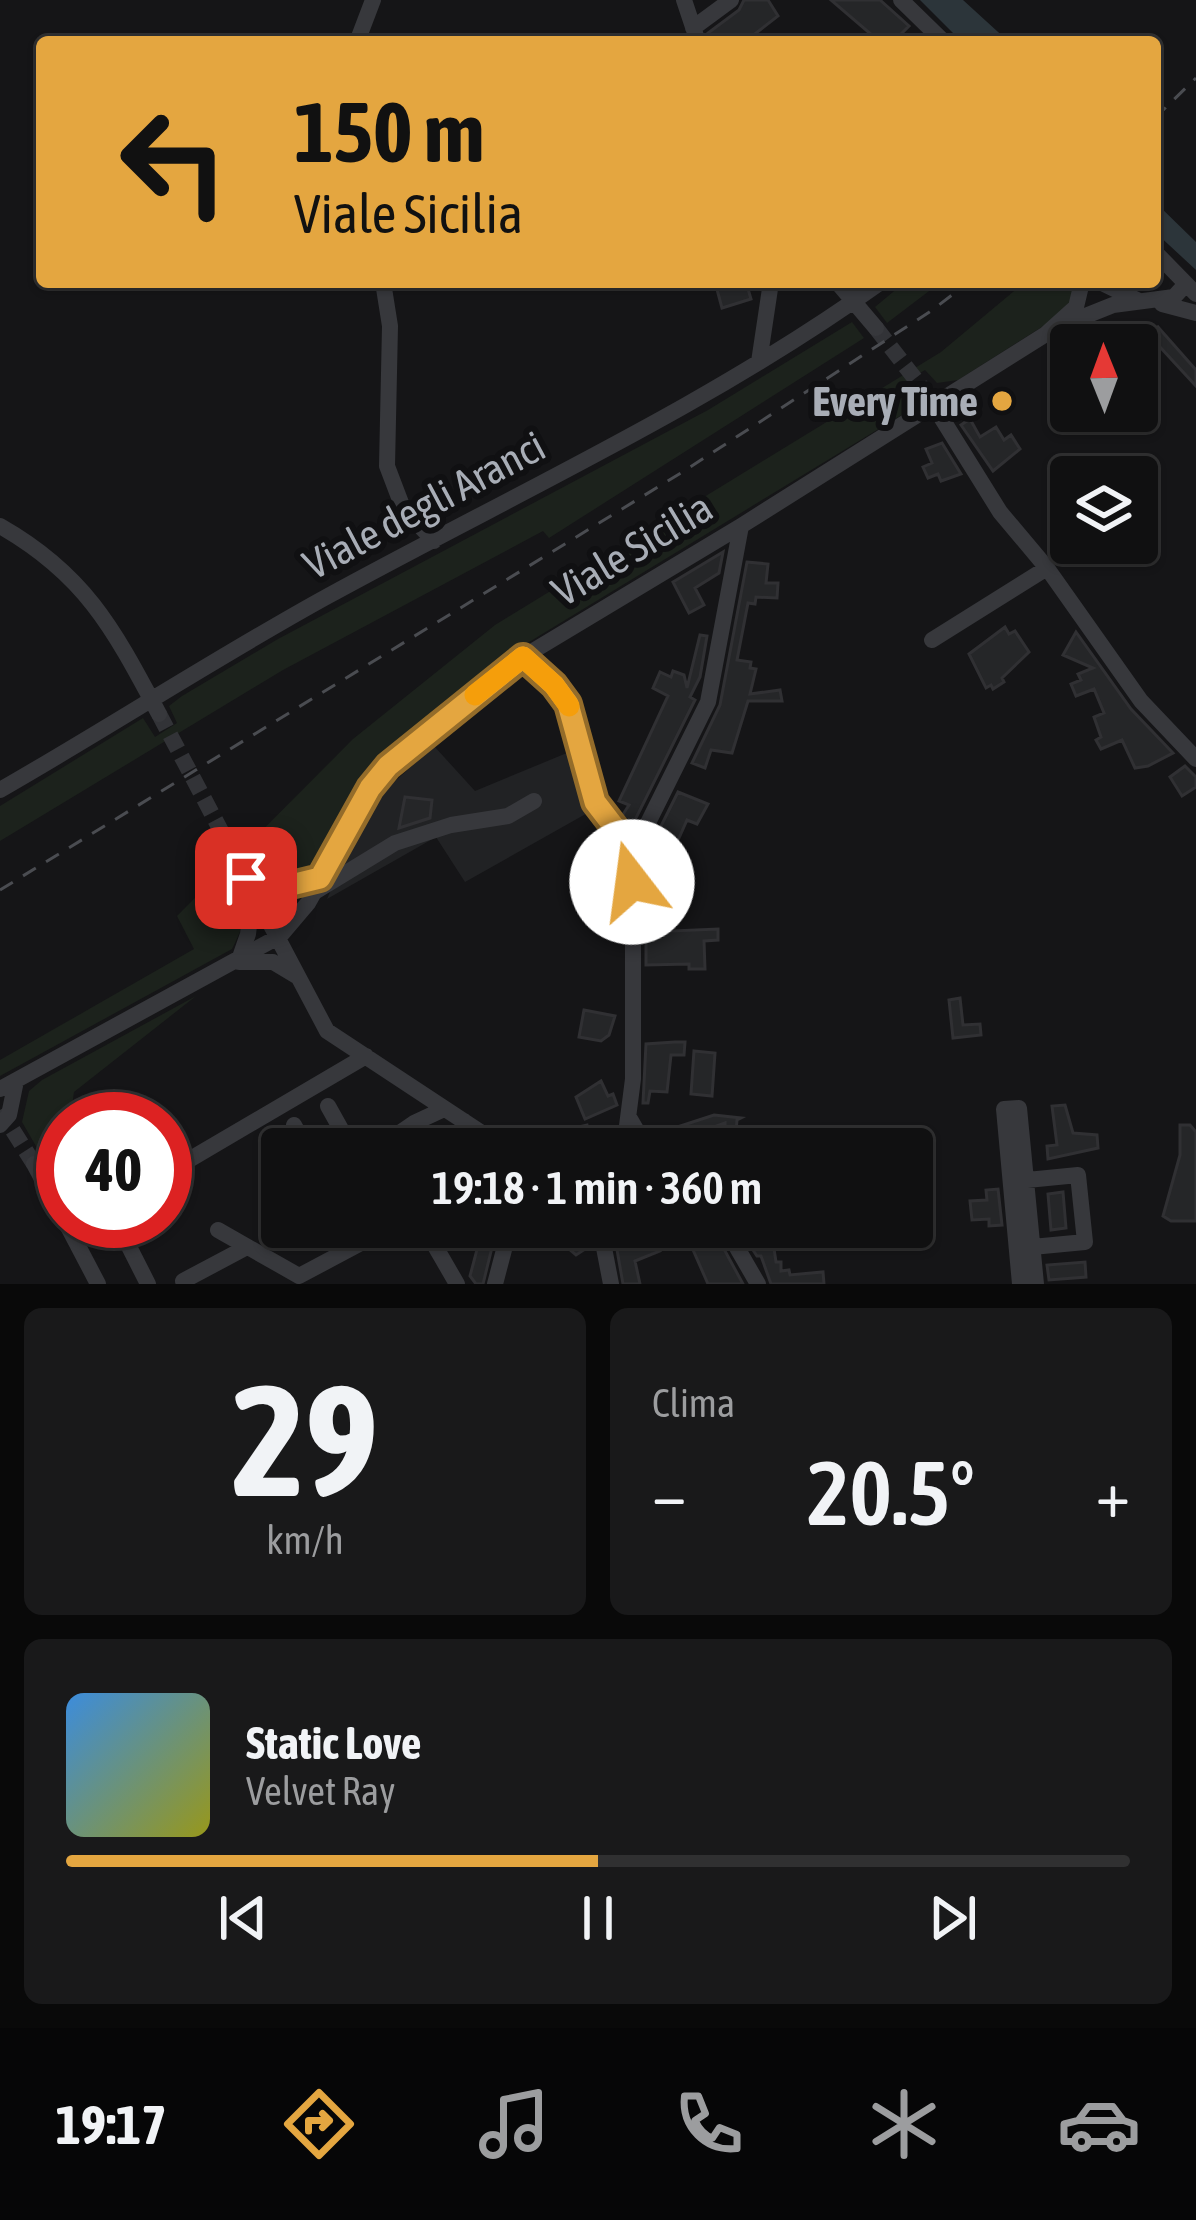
<!DOCTYPE html>
<html lang="it">
<head>
<meta charset="utf-8">
<style>
	body { margin:0; font-family:"Asap Condensed",sans-serif; background:#19191a; color:#f1f3f6; height:100vh; display:flex; flex-direction:column; font-size:45px; white-space:nowrap }
	* { box-sizing:border-box; margin:0 }
	p { font-size:39px; color:#9c9d9f }
	.icon { flex:none; width:66px; height:66px; fill:none; stroke:currentColor; stroke-width:2; stroke-linecap:round; stroke-linejoin:round }
	.map { position:relative; height:1284px; overflow:hidden }
	.sheet { display:flex; flex-direction:column; gap:24px; padding:24px; background:#090909; flex:1 }
	.sheet>* { flex:none }
	.hud { position:absolute; left:36px; top:36px; width:1125px; height:252px; border-radius:12px; box-shadow:0 3px 9px #0004,0 0 0 3px #303031; background:#e4a640; color:#111; overflow:hidden }
	.needle { width:78px; rotate:359deg }
	.fabs { position:absolute; left:1050px; top:324px; display:grid; gap:24px }
	.fabs a { display:grid; place-items:center; width:108px; height:108px; border-radius:12px; background:#101011; box-shadow:0 3px 9px #0004,0 0 0 3px #303031; font-size:60px }
	.speed { position:absolute; left:36px; top:1092px; display:flex; gap:24px; font-size:60px; font-weight:700; text-align:center }
	.speed>* { display:grid; place-content:center; width:156px; height:156px; border-radius:50%; background:#101011; box-shadow:0 3px 9px #0004,0 0 0 3px #303031; line-height:1 }
	.speed .limit { border:18px solid #d22; background:#fff; color:#111 }
	.pin { position:absolute; display:grid; place-items:center; width:102px; height:102px; color:#fff; margin:-51px; border-radius:24px; box-shadow:0 6px 18px #0006 }
	.me { position:absolute; width:132px; margin:-66px; rotate:345deg; stroke-linejoin:round; filter:drop-shadow(0 0 9px #0008) }
	.turn { display:flex; align-items:center; gap:42px; height:252px; padding:0 60px; font-size:54px }
	.turn .icon { width:156px; height:156px; stroke-width:2.5 }
	.turn b { display:block; font-size:84px; line-height:102px }
	.big { font-size:90px; font-weight:600; line-height:1.1 }
	.sheet .widget { flex:1; display:flex; flex-direction:column; justify-content:center; gap:18px; min-width:0; padding:0 42px; border-radius:18px; background:#19191a }
	.sheet .dial { align-items:center; gap:0 }
	.dial b { font-size:156px; line-height:1 }
	.song { display:flex; align-items:center; gap:36px }
	.cover { width:144px; height:144px; border-radius:18px; background:linear-gradient(135deg,hsl(210 70% 55%),hsl(60 70% 35%)) }
	.played { height:12px; border-radius:6px; background:linear-gradient(90deg,#e4a640 50%,#303031 50%) }
	.keys { display:flex; justify-content:space-around; direction:ltr }
	.heat { display:flex; justify-content:space-between; align-items:center; font-size:66px; direction:ltr }
	.sheet .tiles { flex:1; display:grid; gap:24px; grid-template-columns:1fr 1fr }
	.widget:last-child { grid-column:span 2 }
	.trip { position:absolute; left:261px; top:1128px; width:672px; height:120px; border-radius:12px; background:#101011; box-shadow:0 3px 9px #0004,0 0 0 3px #303031; font-weight:600; line-height:120px; text-align:center }
	.dock { display:flex; height:192px; justify-content:space-around; align-items:center; background:#060607; color:#9c9d9f }
	.dock .icon { width:84px; height:84px }
	.dock .active { color:#e4a640 }
	.dock b { font-size:54px; color:#f1f3f6 }
	.map>svg:first-child { display:block }
	.built { fill:#212224 }
	.green { fill:#1c221c }
	.water { fill:#2c353a }
	.building { fill:#252628; stroke:#303033; stroke-width:3 }
	.lines { fill:none; stroke-linecap:round; stroke-linejoin:round }
	.minor-tunnel { stroke:#323337; stroke-width:16; stroke-dasharray:16 8; stroke-linecap:butt }
	.minor { stroke:#37383c; stroke-width:16 }
	.rail { stroke:#4a4c51; stroke-width:3; stroke-dasharray:15 12; stroke-linecap:butt }
	.route-casing { stroke:#946c2a; stroke-width:30 }
	.route { stroke:#e4a640; stroke-width:21 }
	.slow { stroke:#f59e0b; stroke-width:21 }
	.poi-dot { fill:#e4a640; stroke:#101012; stroke-width:4.5 }
	.labels { text-anchor:middle; stroke-width:12; stroke-linejoin:round; paint-order:stroke }
	.poi-label { font-size:42px; font-weight:bold; fill:#a8adb6; stroke:#101012; text-anchor:end }
	.street-label { font-size:42px; fill:#a8adb6; stroke:#101012 }
</style>
</head>
<body>
<div class="map">
<svg width="1196" height="1284" viewBox="0 0 1196 1284">
	<rect width="100%" height="100%" fill="#151517"/>
	<path class="built" d="M434,746l41,45 99,-41 17,61 -126,71 -29,-45 -109,62 24,-53 31,-53z"/>
	<path class="green" d="M905,282h36l-54,41 -12,-16z
		M1025,282l53,2 -14,29 -106,67 -21,3 -12,-13 -19,11 12,24 -402,245 -147,122 -53,96c-26,19 -49,8 -71,-10l-13,14c21,27 15,47 0,77l-232,127v-16l194,-111 -17,-33 176,-177 142,-114 446,-273z
		M852,322l12,16 -315,200 -6,-7 -260,139 -283,171v-35l143,-88 12,19 22,-14 -8,-17 13,-10 96,-57 430,-229z
		M196,996l-122,96 -4,27h-7v27l-19,14 -22,-38 7,-31 13,-11z"/>
	<path class="water" d="M920,0h43l46,42h-47z
		M1155,202l41,40v28l-41,-38z"/>
	<path class="building" d="M744,0h24l10,16 -22,17 7,9h-52l-3,-9 31,-23z
		M831,0h49l29,26 -16,16h-13z
		M715,282h31l5,17 -29,9z
		M1158,327l38,43v16l-36,-39 -6,5 -9,-13z
		M970,419l10,18 16,-10 8,13 7,-5 9,14 -27,22 -32,-46z
		M942,443l19,31 -20,7 -3,-7 -10,4 -5,-11 9,-4 -6,-14z
		M723,552l-4,21 -24,15 9,17 -15,8 -16,-31z
		M747,562l21,2 -2,19h12l-1,15 -21,-1 -1,7 -7,-1 -11,57 14,2 -1,6 6,1 -6,25 30,-4 2,11h-34l-16,52 -21,-3 -6,18 -13,-5 28,-58z
		M1005,627l4,7 6,-3 14,21 -27,26 2,4 -11,7 -2,-4 -5,3 -17,-34z
		M1076,632l55,77 42,44 -25,13 -13,2 -13,-28 -21,9 -5,-9 5,-3 -7,-20 10,-4 -10,-24 -18,7 -5,-12 10,-4 -3,-6 15,-6 -30,-13z
		M700,635l7,1 -7,41 -10,20 5,3 -64,128 -9,-12 7,-11 -10,-4 49,-105 -15,-8 7,-16 11,5 2,-6 11,4 3,13z
		M1185,766l11,11v10l-14,9 -12,-19z
		M678,792l30,12 -11,20 -10,-4 -12,27 -20,-9z
		M405,797l27,3 -2,18 -31,10z
		M646,924h26v7l46,-2v11l-14,1 1,28h-16v-5l-43,1z
		M960,998l3,27 17,-1 1,11 -28,3 -4,-38z
		M584,1010l31,6 -6,19 -8,6 -22,-4z
		M675,1042h10l-1,13h-13l-4,37 -17,-1 -2,12h-5l3,-59z
		M694,1051l21,2 -3,43 -21,-2z
		M601,1081l7,15 5,-2 4,11 -32,14 -9,-22z
		M1065,1105l8,28 24,2 1,13 -50,11 -1,-13 10,-1 -5,-39z
		M714,1115l27,3 -4,2 -1,12 -11,1v-10l-25,9 5,10 -6,2 3,5h-26l-17,-16z
		M587,1125l5,24h-27l-3,-11 14,-3 -1,-7z
		M1180,1125h10l6,7v89h-25l-8,-5 17,-61z
		M998,1189l4,36 -13,1v-7l-17,1 -2,-19 17,-1 -1,-10z
		M1063,1192l3,36 -15,2 -3,-36z
		M483,1227h14l-14,57h-7l-6,-8z
		M543,1227h32l15,19 -14,9z
		M613,1227h38l9,24 -25,10 5,23h-17z
		M683,1227h29l31,57h-35z
		M749,1227l41,2 1,11 -18,2 3,20h5v9l8,-1 1,5 33,-3 1,12h-53l-10,-28h-4l-6,-9z
		M1085,1262l1,15 -37,3 -2,-15z"/>
	<g class="lines">
		<path class="minor-tunnel" d="M876,328l50,65
			M159,714l87,164
			M0,1110l34,54"/>
		<path class="minor" d="M684,0l14,42
			M901,0l43,42
			M693,28l38,-28
			M357,42l16,-42
			M1155,252l41,42
			M383,282l7,44 -3,140 16,42 31,33
			M837,282l39,46
			M1100,282l37,18
			M1162,304l34,9
			M1063,325l50,-20 61,-8 12,-13
			M759,362l12,-80
			M926,393l74,119 47,56 94,133 55,58
			M0,526c86,49 114,104 159,188
			M932,640l115,-72
			M523,657l31,28 14,19 27,98 40,52
			M0,790c110,-63 217,-133 328,-194 186,-102 380,-190 553,-314
			M246,878l81,153 179,118
			M246,878l37,9 37,-9
			M313,893l82,-50 56,-18 57,-9 26,-15
			M239,960l9,-26 5,-42
			M239,962h34l25,15
			M0,1089l280,-153 28,-33 71,-126 144,-120 218,-131 305,-192 30,-27 6,-25
			M328,1106l24,43
			M630,1119l7,12 22,18
			M464,1121l6,28
			M0,1125l9,-10 7,-34
			M294,1125l13,24
			M376,1149l38,-26 30,-14
			M624,1149l9,-70v-214l5,-22 70,-141 33,-176
			M34,1164l29,54
			M165,1174l201,-118
			M1017,1181l61,-6 7,67 -53,5
			M65,1221l33,63
			M116,1221l32,63
			M424,1227l33,57
			M600,1227l11,57
			M725,1227l33,57
			M218,1230l81,46 92,-49
			M183,1281l64,-34
			M495,1284l15,-57
			M1020,1284l-16,-175 15,-1 17,176"/>
		<path class="rail" d="M1155,118l41,-40
			M0,890l684,-419 247,-160 38,-29"/>
	</g>
	<g class="lines">
		<defs>
			<path id="route" d="M246,878l37,9 37,-9 50,-90 18,-22 135,-109 31,28 14,19 27,98 40,52 -3,28"/>
		</defs>
		<use href="#route" class="route-casing"/>
		<use href="#route" class="route"/>
		<path class="slow" d="M475,695l48,-38 31,28 15,21"/>
	</g>
	<circle class="poi-dot" cx="1002" cy="401" r="12"/>
	<g class="labels">
		<g class="poi-label">
			<text x="978" y="416">Every Time</text>
		</g>
		<g class="street-label">
			<text transform="translate(424 505) rotate(-28)" y="15">Viale degli Aranci</text>
			<text transform="translate(632 549) rotate(-31)" y="15">Viale Sicilia</text>
		</g>
	</g>
</svg>
<div class="fabs">
<a><svg class="needle" viewBox="-14 -14 28 28"><path d="M0-13l5 13h-10z" fill="#e53935"/><path d="M0 13l5-13h-10z" fill="#9c9d9f"/></svg></a>
<a><svg class="icon" aria-label="layers" viewBox="0 0 24 24"><path d="M12 4l9 5-9 5-9-5zM3 14l9 5 9-5"/></svg></a>
</div>
<div class="speed"><div class="limit">40</div></div>
<div class="pin" style="left:246px;top:878px;background:#d93025"><svg class="icon" aria-label="arrive" viewBox="0 0 24 24"><path d="M6 21V4h12l-3 4 3 4H6"/></svg></div>
<svg class="me" style="left:632px;top:882px" viewBox="-20 -20 40 40"><circle r="19" fill="#fff"/><path d="M0-13L10 11 0 6-10 11z" fill="#e4a640"/></svg>
<div class="trip">19:18 · 1 min · 360 m</div>
<div class="hud">
<div class="turn"><svg class="icon" aria-label="left" viewBox="0 0 24 24"><path d="M17 20v-9H6M10 6l-5 5 5 5"/></svg><div><b>150 m</b>Viale Sicilia</div></div>
</div>
</div>
<section class="sheet">
<div class="tiles">
<div class="widget dial"><b>29</b><p>km/h</p></div>
<div class="widget"><p>Clima</p>
<div class="heat"><a>−</a><b class="big">20.5°</b><a>+</a></div>
</div>
<div class="widget">
<div class="song"><i class="cover"></i><div><b>Static Love</b><p>Velvet Ray</p></div></div>
<div class="played"></div>
<div class="keys"><svg class="icon" aria-label="previous" viewBox="0 0 24 24"><path d="M18 5L8 12l10 7zM5 5v14"/></svg><svg class="icon" aria-label="pause" viewBox="0 0 24 24"><path d="M8 5v14M16 5v14"/></svg><svg class="icon" aria-label="next" viewBox="0 0 24 24"><path d="M6 5l10 7-10 7zM19 5v14"/></svg></div>
</div>
</div>
</section>
<nav class="dock">
<b>19:17</b>
<svg class="icon active" aria-label="directions" viewBox="0 0 24 24"><path d="M12 3l9 9-9 9-9-9zM9 14v-3h6M13 9l2 2-2 2"/></svg>
<svg class="icon" aria-label="music" viewBox="0 0 24 24"><path d="M9 18V5l10-2v13"/><circle cx="6" cy="18" r="3"/><circle cx="16" cy="16" r="3"/></svg>
<svg class="icon" aria-label="phone" viewBox="0 0 24 24"><path d="M5 4h4l2 5-3 2q2 4 5 5l2-3 5 2v4C11 20 4 13 5 4z"/></svg>
<svg class="icon" aria-label="climate" viewBox="0 0 24 24"><path d="M12 3v18M4 7l16 10M4 17L20 7"/></svg>
<svg class="icon" aria-label="car" viewBox="0 0 24 24"><path d="M5 17H2v-5l4-1 3-4h7l3 4 3 1v5h-3M9 17h6M6 11h13"/><circle cx="7" cy="17" r="2"/><circle cx="17" cy="17" r="2"/></svg>
</nav>
</body>
</html>
